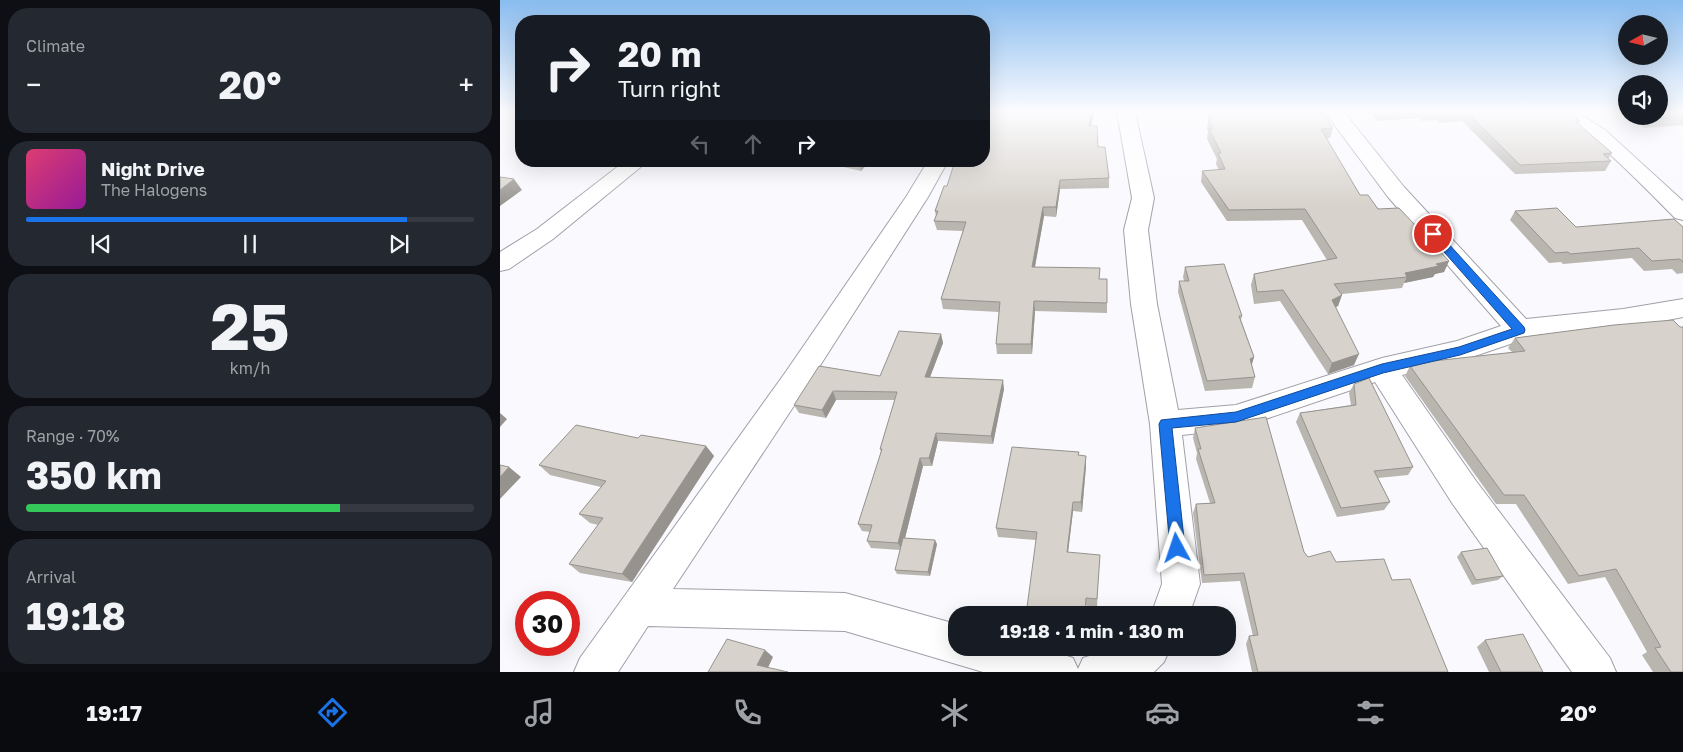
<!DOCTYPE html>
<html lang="en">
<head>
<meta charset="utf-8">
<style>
	body { margin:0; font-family:"Golos Text",sans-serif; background:#242831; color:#f1f3f6; height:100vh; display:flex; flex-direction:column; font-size:19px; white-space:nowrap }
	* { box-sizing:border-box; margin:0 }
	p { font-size:16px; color:#9ea1a6 }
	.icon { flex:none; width:28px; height:28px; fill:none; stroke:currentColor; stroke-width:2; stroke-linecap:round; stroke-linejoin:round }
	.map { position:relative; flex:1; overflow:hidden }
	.details { display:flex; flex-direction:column; gap:8px; padding:8px; background:#0d0f14; width:500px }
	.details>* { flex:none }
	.banner { position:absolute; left:15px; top:15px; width:475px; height:152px; border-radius:20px; box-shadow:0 5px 20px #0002; background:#171b24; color:#f1f3f6; overflow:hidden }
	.needle { width:32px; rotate:262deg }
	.buttons { position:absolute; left:1118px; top:15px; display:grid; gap:10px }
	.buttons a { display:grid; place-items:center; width:50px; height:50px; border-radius:50%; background:#171b24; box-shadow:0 5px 20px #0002; font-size:25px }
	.speed { position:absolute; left:15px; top:591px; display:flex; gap:10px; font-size:25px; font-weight:700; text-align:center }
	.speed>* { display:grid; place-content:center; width:65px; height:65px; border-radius:50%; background:#171b24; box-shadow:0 5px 20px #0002; line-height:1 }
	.speed .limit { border:8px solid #d22; background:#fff; color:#111 }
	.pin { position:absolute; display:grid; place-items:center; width:42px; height:42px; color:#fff; margin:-21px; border:2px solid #fff; border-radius:50%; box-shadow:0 1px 5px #0007 }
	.me { position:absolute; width:55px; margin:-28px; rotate:355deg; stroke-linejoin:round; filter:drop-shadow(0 0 4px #0008) }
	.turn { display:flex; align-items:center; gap:18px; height:105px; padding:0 20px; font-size:22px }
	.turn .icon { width:65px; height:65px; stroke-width:2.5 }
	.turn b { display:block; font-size:35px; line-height:42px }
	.lanes { display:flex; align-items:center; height:48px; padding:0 20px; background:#0003; justify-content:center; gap:25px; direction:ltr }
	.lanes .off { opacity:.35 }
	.big { font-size:38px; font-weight:700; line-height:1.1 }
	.details .card { flex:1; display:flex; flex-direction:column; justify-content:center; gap:8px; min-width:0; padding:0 18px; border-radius:20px; background:#242831 }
	.details .dial { align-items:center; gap:0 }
	.dial b { font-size:65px; line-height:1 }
	.song { display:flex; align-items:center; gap:15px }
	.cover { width:60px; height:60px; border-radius:8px; background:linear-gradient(135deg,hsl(340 70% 55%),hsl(300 70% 35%)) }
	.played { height:5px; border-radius:2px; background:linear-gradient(90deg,#1a73e8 85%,#363941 85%) }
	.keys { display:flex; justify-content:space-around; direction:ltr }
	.heat { display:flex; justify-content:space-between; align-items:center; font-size:28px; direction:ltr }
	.charge { height:8px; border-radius:4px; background:linear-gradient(90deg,#34c759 70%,#363941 0) }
	.trip { position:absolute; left:448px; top:606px; width:288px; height:50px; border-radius:20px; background:#171b24; box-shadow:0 5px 20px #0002; font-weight:700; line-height:50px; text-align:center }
	.menu { display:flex; height:80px; justify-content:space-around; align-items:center; background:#090b0e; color:#9ea1a6 }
	.menu .icon { width:35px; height:35px }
	.menu .active { color:#1a73e8 }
	.menu b { font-size:22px; color:#f1f3f6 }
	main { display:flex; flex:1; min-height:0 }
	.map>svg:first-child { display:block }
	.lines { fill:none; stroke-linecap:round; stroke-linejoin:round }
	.minor-casing { stroke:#a0a0a9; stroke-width:2 }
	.minor { fill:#fff; fill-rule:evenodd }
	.wall { fill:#b9b5af }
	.shaded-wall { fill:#96938e }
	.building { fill:#d7d2cb; stroke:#96938e }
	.route { fill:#1a73e8; stroke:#114b97 }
</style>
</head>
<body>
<main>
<section class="details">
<div class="card"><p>Climate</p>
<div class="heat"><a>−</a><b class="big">20°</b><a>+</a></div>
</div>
<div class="card">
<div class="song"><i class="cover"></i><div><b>Night Drive</b><p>The Halogens</p></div></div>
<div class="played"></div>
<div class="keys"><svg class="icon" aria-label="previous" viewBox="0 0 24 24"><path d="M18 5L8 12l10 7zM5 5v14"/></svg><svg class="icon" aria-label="pause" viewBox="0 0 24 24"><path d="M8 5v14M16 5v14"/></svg><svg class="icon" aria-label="next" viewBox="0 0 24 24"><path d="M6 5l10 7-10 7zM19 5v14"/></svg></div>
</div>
<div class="card dial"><b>25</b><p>km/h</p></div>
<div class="card"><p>Range · 70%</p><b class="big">350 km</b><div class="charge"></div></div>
<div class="card"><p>Arrival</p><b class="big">19:18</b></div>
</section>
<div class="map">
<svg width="1183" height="672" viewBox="0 0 1183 672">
	<rect width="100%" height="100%" fill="#f9f9fe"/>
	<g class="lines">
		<defs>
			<path id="minor" d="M617,112h18l19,86 -6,32 9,74 21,106 58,-5 146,-47 75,-17 44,-15 -113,-129 -63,-85h19l60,75 122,132 97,-10 60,-10v18l-60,12 -101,11 -62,21 -58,14 74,106 134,177 6,14h-44l-120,-169 -77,-121 -139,47 -54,6 18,149 -11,31h-38l11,-31 -12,-160 -19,-120 -7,-74 8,-32z
				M1056,112h21l28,18 78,71v19l-8,-2c-26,-26 -51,-52 -79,-76 -12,-10 -31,-16 -40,-30z
				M125,161h23l-95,78 -44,30 -9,2v-19l37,-23z
				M428,161h20l-20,36 -123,192 -132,200 172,4 111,31v24h87l30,10 5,11 5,-11 32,-10h55l-6,14 -10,10h-171l-138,-41 -197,-5 -30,46h-44l6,-14 205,-285 121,-176z"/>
		</defs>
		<use href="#minor" class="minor-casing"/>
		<use href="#minor" class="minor"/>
	</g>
	<path class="wall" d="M491,112h103l-3,14 18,52v10l-49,1 -4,28 -12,-1 -9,51 65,12h7v34l-72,-2 -3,43h-35l-1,-10 3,-32 -56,-3 -2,-10 22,-68 -26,-1 -3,-9 2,-5 -1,-5 12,-25 37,-25z
		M869,112h201l10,9 -2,3 34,29 -4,6 3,2 -6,10 -90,3 -53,-53 -23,2 -2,-3 -16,1 -2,-3 -42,3z
		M1183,112v13l-39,3 -14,-12h29z
		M709,113l124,15 -3,10 -4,1 34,56 89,66 -5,11 -9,2 -2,3 -29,6 -2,5 -60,6 -4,12 -2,1 18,58 -26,9 -48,-73 -26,3 -3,-19 3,-11 73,-14 -25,-40 -75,1 -26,-39 1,-11 17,-1 -3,-6 1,-5 -10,-20 1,-7 -1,-3z
		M317,161h53l-9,10z
		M1015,211l61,16h107v46l-6,1 -5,-5 -28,2 -12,-13 -69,6 -2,-2 -12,1 -39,-43z
		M685,267l57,49 -1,4 13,37 -3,8 4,12 -3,11 -47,3 -27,-99 1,-11h5l-1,-4z
		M1114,325l69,347h-30l-11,-17 5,-3 -42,-75 -37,7 -52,-80h-20l-91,-128 5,-10 102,-14 -4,-4 7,-10z
		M441,334l2,9 -13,34 74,12 -11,55 -55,-3 -6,25h-9l-18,72 32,6 -7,32 -33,-2 -2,-4 5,-20 -29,-2 -4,-7 3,-9 -8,-1 -4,-7 23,-72 -1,-3 15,-49h-59l-10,18 -27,-5 -5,-8 86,-29z
		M854,384l59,83 -5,8 -30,3 12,24 -6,8 -47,7 -41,-95 4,-9 51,-8 -2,-12z
		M695,428l109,124 4,5 28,5 56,18 56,92h-196l-6,-28 3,-8h4l-13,-55 -38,2 -9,-70 3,-9 14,-1 -14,-44 1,-6 -4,-15z
		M138,438l68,8 8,10 -82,126 -52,-9 -11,-9 29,-39 -8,-2 -11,-9 22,-27 -51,-12 -11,-10z
		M579,452v4h7v10l-4,46 -9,-1 -5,41 31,11 -2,44 -10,-1 -51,-66 -38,-3 -2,-9z
		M961,552l42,24 -5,4 -26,5 -15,-28z
		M985,640l58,32h-54l-12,-25z"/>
	<path class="shaded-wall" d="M592,112h2l-5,23v-9z
		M360,161h10l-9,10 -3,-8z
		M14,179l8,11 -22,16v-16z
		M560,180v9l-4,28v-10z
		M543,207l1,9 -11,61 -1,-10z
		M949,261l-5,11 -9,2 -2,3 -29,6 3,-6 -2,-4 31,-9z
		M842,295l-4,11 -10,5 4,-11z
		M534,301l1,10 -3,43 -1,-10z
		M441,334l2,9 -16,42 -2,-8z
		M859,354l-5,11 -26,9 4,-11z
		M754,357l-3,11 -1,-9z
		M503,380l1,9 -11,55 -2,-8z
		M333,391l3,9 -10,18 -4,-8z
		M0,413l7,6 -7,8z
		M436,433l2,8 -6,25 -3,-8z
		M206,446l8,10 -82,126 -10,-8z
		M586,456v10l-4,46 -1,-10z
		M420,458l3,8 -21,84 -4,-7z
		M9,467l12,10 -21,22v-22z
		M573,502v9l-6,50v-9z
		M435,540l2,4 -7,32 -2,-4z
		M265,650l8,7 -7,15 -9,-7z"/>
	<path class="building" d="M491,112h101l-3,14h8l1,21h7l4,31 -49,2 -4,27h-13l-11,60 68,1 -1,11h8v24l-73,-2 -3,43h-35l4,-42 -59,-3 25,-77 -32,-1 4,-10h-3l9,-25h3l8,-25h29v-34z
		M718,112h104l11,16 -12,1 39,66h8l10,14 21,-1 50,53 -13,3 3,2 -34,7 2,4 -73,7 8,11 -10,5 27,54 -27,9 -49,-73 -26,2 -3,-18 83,-16 -32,-49 -76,1 -27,-39 23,-2 -7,-16h3l-12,-24h4l-5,-10 4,-1 -3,-5z
		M967,112h103l10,9h-5l37,32 -9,1 8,7 -91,4z
		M1159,112h24v4l-33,3 -4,-3h13z
		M350,161h10l-2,2z
		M0,177l14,2 -14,11z
		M1057,208l19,19 98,-8 9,8v35l-3,-3 -28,2 -13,-13 -69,6 -2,-2 -13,1 -40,-42z
		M724,264l18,52h-3l15,41 -4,2 5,18 -48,4 -28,-100h10l-4,-14z
		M1173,320l7,7h3v345h-12l-16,-24 6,-1 -45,-78 -37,7 -55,-81h-20l-94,-129 23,-5 92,-10 -10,-13 99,-13z
		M399,331l42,3 -16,43 78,3 -12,56 -55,-3 -7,25h-9l-22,85 -31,-2 5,-16 -14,-1 24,-75h-2l17,-57 -64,-1 -11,19 -28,-5 25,-39 61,10z
		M869,378l44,89 -39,4 16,31 -49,6 -41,-95 56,-8 -2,-21z
		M766,417l38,135 4,5 22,-6 6,11 48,-3 8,21 18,-1 38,93h-190l-9,-36 9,-1 -14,-62 -40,2 -8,-71 19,-1 -17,-54h3l-6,-21z
		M76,425l62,13 3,-3 65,11 -84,128 -53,-10 34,-46 -24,-4 27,-33 -67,-16z
		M512,447l67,5 -1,3 8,1 -5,46h-8l-6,50 33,3 -3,44 -11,-1 -1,17h-59l11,-83 -41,-4z
		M0,465l9,2 -9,10z
		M403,538l32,2 -7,32 -33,-2z
		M987,548l16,28 -27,4 -15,-28z
		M1023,634l20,38h-42l-16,-32z
		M227,639l38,11 -8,15 31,7h-80z"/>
	<linearGradient id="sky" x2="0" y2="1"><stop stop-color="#89bcef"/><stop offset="0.54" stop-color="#fcfcff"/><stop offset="1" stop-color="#fcfcff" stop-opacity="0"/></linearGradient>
	<rect width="1183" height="206" fill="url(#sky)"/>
	<path class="route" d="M930,231h7l87,96 1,3 -1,3 -64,22 -77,18 -147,49 -64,6 13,120 -3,5 -5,2 -5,-2 -2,-5 -11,-124 2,-4 75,-8 146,-48 77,-17 53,-18 -82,-93z"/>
</svg>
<div class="buttons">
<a><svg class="needle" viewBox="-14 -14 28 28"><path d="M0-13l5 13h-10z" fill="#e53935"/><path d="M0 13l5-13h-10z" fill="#9ea1a6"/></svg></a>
<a><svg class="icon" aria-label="sound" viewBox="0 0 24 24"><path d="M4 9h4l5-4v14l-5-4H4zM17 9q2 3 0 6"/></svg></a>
</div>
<div class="speed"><div class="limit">30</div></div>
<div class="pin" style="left:933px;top:234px;background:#d93025"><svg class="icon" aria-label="arrive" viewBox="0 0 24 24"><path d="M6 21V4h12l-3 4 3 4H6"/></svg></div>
<svg class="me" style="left:677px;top:548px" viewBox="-20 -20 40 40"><path d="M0-17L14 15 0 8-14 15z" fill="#1a73e8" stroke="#fff" stroke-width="4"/></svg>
<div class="trip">19:18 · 1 min · 130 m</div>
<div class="banner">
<div class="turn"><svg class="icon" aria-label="right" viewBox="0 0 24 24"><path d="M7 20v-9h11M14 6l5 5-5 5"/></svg><div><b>20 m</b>Turn right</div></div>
<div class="lanes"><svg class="icon off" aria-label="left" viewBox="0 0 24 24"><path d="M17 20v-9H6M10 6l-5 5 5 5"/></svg><svg class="icon off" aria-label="ahead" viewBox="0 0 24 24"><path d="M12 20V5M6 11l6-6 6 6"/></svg><svg class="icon" aria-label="right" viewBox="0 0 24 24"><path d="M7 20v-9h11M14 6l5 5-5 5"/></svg></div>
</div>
</div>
</main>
<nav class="menu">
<b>19:17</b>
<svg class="icon active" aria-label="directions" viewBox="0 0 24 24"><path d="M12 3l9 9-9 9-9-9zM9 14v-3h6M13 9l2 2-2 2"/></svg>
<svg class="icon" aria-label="music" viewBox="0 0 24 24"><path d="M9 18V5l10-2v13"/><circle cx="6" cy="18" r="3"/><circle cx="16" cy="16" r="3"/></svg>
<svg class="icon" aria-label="phone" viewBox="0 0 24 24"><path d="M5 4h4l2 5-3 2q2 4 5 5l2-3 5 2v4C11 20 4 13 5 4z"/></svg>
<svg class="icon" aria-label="climate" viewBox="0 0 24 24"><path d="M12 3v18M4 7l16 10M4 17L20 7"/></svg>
<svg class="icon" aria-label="car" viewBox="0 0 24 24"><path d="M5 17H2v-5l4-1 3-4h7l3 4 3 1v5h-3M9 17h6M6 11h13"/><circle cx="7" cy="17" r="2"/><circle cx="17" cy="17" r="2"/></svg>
<svg class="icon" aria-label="filters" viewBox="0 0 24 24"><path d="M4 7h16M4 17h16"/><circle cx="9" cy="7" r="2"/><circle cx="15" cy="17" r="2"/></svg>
<b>20°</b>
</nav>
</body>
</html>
